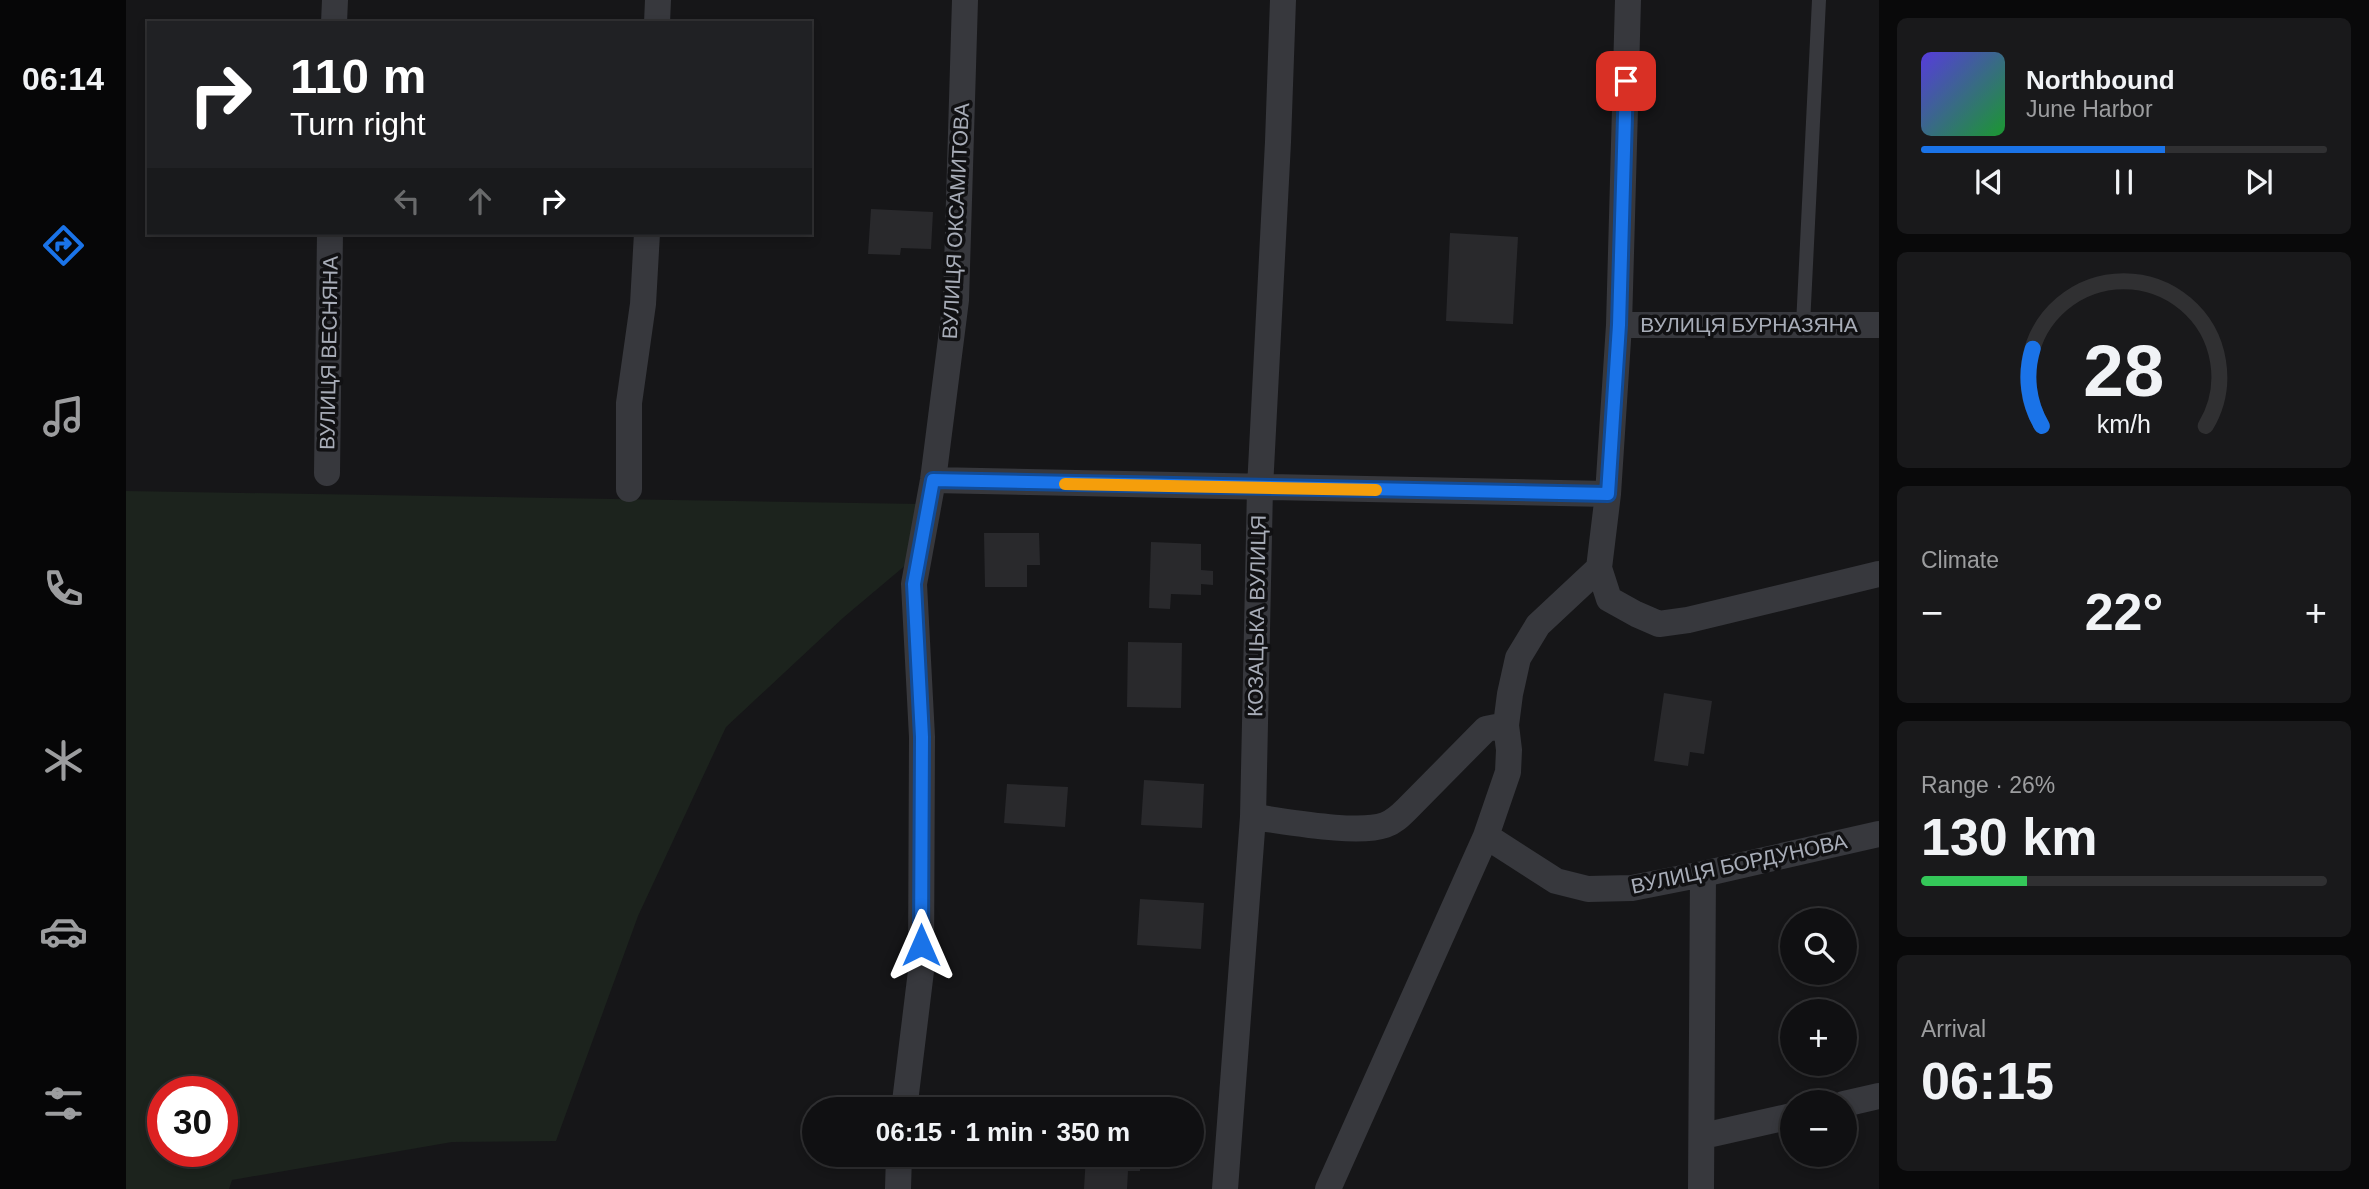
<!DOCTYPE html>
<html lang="en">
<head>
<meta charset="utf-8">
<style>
	body { margin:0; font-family:Helvetica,sans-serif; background:#19191b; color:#f1f3f6; height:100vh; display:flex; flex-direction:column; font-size:26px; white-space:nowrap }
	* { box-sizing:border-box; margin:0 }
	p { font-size:23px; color:#9c9d9f }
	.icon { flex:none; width:38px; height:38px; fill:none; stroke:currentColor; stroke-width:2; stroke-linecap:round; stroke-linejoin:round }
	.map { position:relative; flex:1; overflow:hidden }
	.panel { display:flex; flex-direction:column; gap:18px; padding:18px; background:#09090a; width:490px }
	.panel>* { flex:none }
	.hud { position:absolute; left:21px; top:21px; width:665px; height:214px; border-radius:0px; box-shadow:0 4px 10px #0003,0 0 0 2px #303032; background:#202124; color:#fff; overflow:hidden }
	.fabs { position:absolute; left:1654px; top:908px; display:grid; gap:14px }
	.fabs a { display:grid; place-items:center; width:77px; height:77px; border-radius:50%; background:#101012; box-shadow:0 4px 10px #0003,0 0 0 2px #303032; font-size:35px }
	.speed { position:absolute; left:21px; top:1076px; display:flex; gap:14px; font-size:35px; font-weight:700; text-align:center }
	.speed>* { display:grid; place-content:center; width:91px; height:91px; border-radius:50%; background:#101012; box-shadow:0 4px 10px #0003,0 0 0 2px #303032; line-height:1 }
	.speed .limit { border:10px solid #d22; background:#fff; color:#111 }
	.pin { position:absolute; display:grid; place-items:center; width:60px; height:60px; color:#fff; margin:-30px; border-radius:14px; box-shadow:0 4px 10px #0006 }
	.me { position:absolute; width:77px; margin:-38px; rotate:0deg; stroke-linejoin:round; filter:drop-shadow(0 0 5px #0008) }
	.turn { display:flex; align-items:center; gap:24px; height:147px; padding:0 28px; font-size:32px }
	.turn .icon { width:91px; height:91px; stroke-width:2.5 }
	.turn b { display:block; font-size:49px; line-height:60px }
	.lanes { display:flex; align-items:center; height:66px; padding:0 28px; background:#0003; justify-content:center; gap:35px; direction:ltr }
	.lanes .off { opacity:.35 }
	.big { font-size:52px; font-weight:600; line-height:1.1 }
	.panel .tile { flex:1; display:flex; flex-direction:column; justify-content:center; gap:10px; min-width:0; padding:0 24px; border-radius:10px; background:#19191b }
	.panel .dial { align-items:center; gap:0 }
	.dial svg { height:182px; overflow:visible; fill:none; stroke:#303032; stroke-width:7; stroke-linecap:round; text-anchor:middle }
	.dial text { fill:#f1f3f6; stroke:none }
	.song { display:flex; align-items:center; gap:21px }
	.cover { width:84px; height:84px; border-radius:10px; background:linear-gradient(135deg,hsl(250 70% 55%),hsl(130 70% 35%)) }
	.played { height:7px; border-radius:4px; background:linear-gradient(90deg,#1a73e8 60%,#303032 60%) }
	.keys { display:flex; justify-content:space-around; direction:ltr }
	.heat { display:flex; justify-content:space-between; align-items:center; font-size:38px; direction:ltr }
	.charge { height:10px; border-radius:5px; background:linear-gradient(90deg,#34c759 26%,#303032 0) }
	.trip { position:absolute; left:676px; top:1097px; width:402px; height:70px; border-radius:35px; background:#101012; box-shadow:0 4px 10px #0003,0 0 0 2px #303032; font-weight:600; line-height:70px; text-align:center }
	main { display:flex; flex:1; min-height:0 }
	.dock { display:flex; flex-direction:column; width:126px; justify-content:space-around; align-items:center; background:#060607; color:#9c9d9f }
	.dock .icon { width:49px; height:49px }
	.dock .selected { color:#1a73e8 }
	.dock b { font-size:32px; color:#f1f3f6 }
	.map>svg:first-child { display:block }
	.green { fill:#1c231d; fill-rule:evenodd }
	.building { fill:#29292c }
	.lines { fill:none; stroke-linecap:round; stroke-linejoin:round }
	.service { stroke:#37383d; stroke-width:14 }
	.minor { stroke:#37383d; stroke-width:26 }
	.route-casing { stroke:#114b97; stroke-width:18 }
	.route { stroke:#1a73e8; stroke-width:12 }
	.slow { stroke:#f59e0b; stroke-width:12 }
	.labels { text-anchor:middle; stroke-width:7; stroke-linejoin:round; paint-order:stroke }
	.street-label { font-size:21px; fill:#a8adb8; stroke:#111113 }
</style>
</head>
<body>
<main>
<nav class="dock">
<b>06:14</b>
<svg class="icon selected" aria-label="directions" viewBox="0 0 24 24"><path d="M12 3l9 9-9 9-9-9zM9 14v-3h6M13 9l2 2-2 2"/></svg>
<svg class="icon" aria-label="music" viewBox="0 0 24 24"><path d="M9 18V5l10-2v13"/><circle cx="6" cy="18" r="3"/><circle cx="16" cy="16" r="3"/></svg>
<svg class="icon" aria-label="phone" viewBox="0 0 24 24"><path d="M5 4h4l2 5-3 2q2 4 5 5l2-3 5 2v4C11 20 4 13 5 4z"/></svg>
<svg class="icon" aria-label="climate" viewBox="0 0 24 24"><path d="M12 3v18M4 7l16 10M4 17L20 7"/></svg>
<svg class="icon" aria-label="car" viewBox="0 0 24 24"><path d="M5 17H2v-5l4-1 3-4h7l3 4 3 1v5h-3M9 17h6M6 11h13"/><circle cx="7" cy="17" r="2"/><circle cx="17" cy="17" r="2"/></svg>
<svg class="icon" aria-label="filters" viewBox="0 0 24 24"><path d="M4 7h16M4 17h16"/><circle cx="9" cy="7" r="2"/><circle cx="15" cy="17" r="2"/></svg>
</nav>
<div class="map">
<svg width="1753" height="1189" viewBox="0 0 1753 1189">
	<rect width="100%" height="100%" fill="#161618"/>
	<path class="green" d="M0,491l795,13 -14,60 -63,53 -118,110 -88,189 -82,225 -104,1 -220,38 -3,9h-103zM37,1092h59v60h-59z"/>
	<path class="building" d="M745,209l62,3 -2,37 -30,-1 -1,7 -32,-1z
		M1324,233l68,4 -5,87 -67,-3z
		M858,533h55l1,32h-13v22h-42z
		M1025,542l50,2v26l12,1v14l-12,-1v11l-30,-1 -1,15 -21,-1z
		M1002,642l54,1 -1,65 -54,-1z
		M1538,693l48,8 -8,53 -14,-2 -2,14 -34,-5z
		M1018,780l60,4 -2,44 -61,-3z
		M881,784l61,3 -3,40 -61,-4z
		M1014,899l64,4 -3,46 -64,-4z
		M960,1155h55l-1,16h-12l-1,18h-43z"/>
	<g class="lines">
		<path class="service" d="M1677,325l16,-325"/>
		<path class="minor" d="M208,23l1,-23
			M531,23l1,-23
			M1493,325h260
			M201,473l3,-240
			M807,480l675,14
			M503,489v-86l14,-99 4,-71
			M1473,568l10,31 27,15 23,10 29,-4 191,-46
			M1127,817c32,4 104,18 132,8 9,-3 15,-9 22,-16l79,-80 20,-4
			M1360,836l70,45 32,8 44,-1 71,-14 176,-40
			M1718,1104l35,-8
			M778,1110l17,-139 1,-234 -8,-153 19,-104 23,-180 9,-300
			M1577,1136l89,-20
			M772,1189l1,-34
			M1099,1189l28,-372 7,-329 18,-346 5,-142
			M1202,1189l158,-353 22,-64 1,-22 -3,-25 4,-31 8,-36 20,-33 61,-57 9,-74 11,-169 9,-325
			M1575,1189l2,-315"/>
	</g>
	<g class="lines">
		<defs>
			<path id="route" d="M795,945l1,-208 -8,-153 19,-104 675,14 11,-169 7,-244"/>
		</defs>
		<use href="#route" class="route-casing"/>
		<use href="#route" class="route"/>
		<path class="slow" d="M939,484l311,6"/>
	</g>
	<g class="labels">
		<g class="street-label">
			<text transform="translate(830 221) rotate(-87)" y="7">ВУЛИЦЯ ОКСАМИТОВА</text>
			<text x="1623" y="332">ВУЛИЦЯ БУРНАЗЯНА</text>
			<text transform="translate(203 353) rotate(-89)" y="7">ВУЛИЦЯ ВЕСНЯНА</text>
			<text transform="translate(1131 616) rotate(-89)" y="7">КОЗАЦЬКА ВУЛИЦЯ</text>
			<text transform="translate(1613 864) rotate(-12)" y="7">ВУЛИЦЯ БОРДУНОВА</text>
		</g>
	</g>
</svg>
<div class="fabs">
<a><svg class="icon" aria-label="search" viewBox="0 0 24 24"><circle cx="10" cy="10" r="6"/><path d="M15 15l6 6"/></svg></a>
<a>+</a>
<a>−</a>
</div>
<div class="speed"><div class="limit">30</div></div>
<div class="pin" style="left:1500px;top:81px;background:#d93025"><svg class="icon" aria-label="arrive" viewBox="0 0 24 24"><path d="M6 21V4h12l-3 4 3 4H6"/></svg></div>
<svg class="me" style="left:795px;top:945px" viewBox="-20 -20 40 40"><path d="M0-17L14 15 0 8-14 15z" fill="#1a73e8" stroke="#fff" stroke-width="4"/></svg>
<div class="trip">06:15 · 1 min · 350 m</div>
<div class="hud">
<div class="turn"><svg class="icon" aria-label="right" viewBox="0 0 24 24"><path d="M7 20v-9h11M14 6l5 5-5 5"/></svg><div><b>110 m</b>Turn right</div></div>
<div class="lanes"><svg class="icon off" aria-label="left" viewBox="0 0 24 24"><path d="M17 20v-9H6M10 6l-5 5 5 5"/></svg><svg class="icon off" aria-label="ahead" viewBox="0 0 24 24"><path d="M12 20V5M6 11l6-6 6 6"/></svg><svg class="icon" aria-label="right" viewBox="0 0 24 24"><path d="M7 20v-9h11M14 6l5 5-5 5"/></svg></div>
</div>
</div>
<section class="panel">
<div class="tile">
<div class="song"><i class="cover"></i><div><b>Northbound</b><p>June Harbor</p></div></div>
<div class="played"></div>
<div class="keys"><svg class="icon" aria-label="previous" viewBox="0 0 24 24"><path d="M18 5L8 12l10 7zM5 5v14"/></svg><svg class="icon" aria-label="pause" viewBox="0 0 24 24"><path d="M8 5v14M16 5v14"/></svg><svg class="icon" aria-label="next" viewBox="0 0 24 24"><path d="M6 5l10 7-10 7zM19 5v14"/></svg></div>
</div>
<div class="tile dial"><svg viewBox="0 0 100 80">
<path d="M14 69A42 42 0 1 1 86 69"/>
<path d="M14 69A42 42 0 0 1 10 35" stroke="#1a73e8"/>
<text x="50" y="56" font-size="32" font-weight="700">28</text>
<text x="50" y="72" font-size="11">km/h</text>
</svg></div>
<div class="tile"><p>Climate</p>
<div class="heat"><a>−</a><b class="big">22°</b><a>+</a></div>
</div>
<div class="tile"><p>Range · 26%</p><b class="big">130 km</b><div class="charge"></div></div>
<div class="tile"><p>Arrival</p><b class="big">06:15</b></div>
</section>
</main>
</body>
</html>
